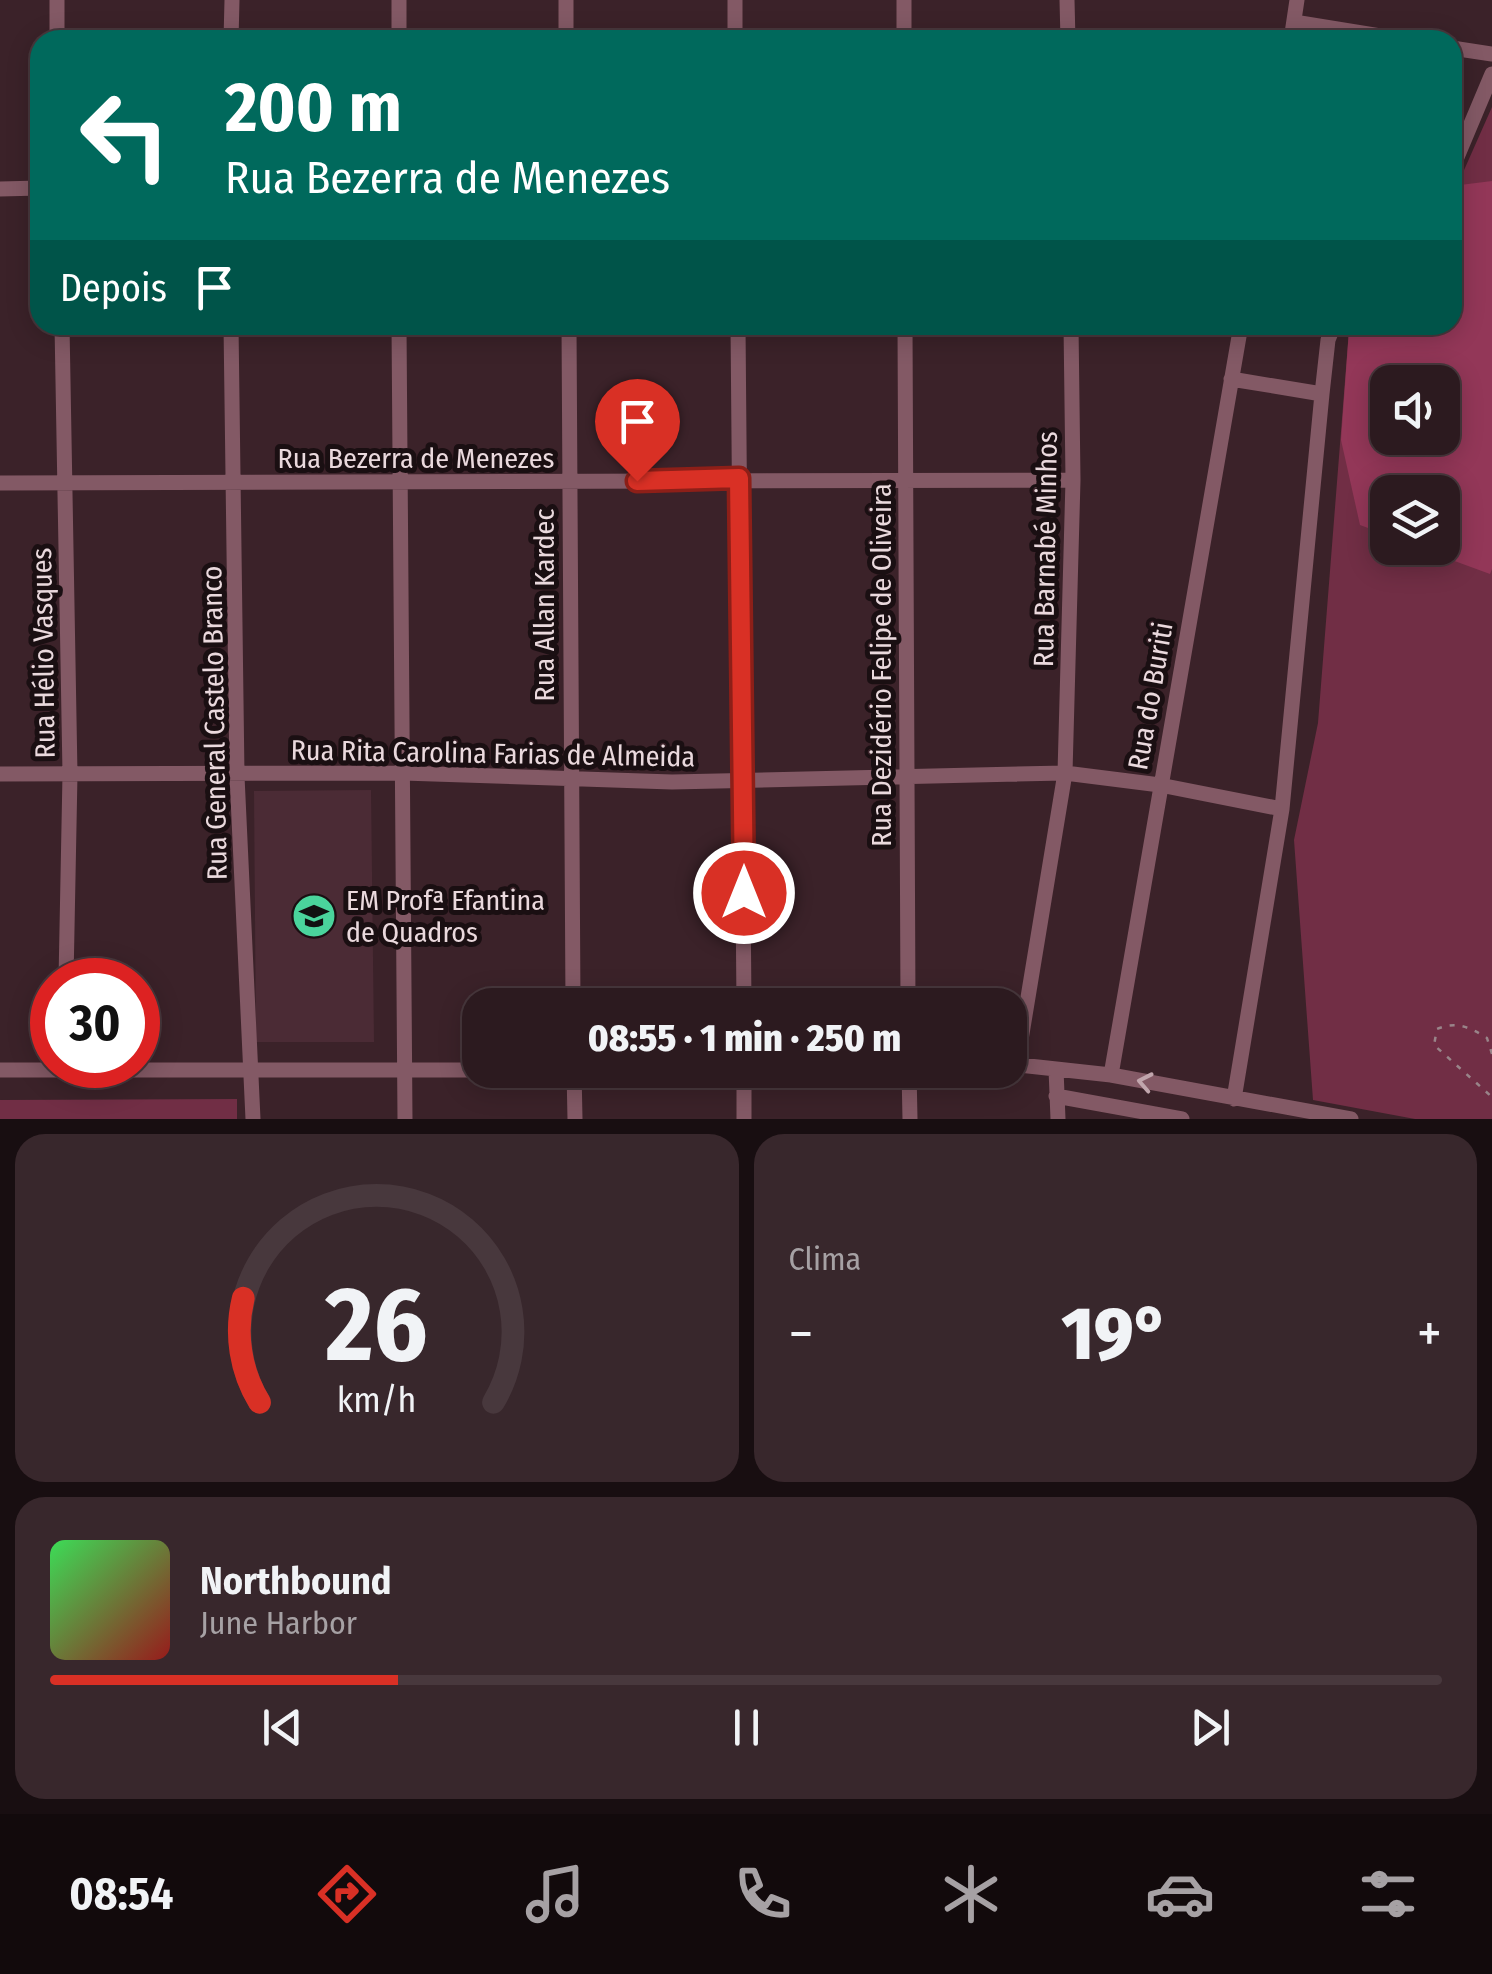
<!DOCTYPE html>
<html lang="pt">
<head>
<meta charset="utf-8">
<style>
	body { margin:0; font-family:"Fira Sans Condensed",sans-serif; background:#38272c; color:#f1f3f6; height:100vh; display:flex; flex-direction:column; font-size:38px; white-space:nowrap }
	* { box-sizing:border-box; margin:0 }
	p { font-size:32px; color:#a6a1a4 }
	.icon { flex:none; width:55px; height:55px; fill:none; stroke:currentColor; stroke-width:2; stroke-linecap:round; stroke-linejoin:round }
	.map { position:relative; height:1119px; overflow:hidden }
	.side { display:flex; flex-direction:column; gap:15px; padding:15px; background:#180e11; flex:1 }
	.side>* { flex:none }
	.hud { position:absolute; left:30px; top:30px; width:1432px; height:305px; border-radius:30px; box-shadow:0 5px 25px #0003,0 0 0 2px #48383d; background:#00695c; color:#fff; overflow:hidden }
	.tools { position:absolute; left:1370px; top:365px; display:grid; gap:20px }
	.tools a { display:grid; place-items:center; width:90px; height:90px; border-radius:20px; background:#2c1a1f; box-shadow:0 5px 25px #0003,0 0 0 2px #48383d; font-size:50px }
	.speed { position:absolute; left:30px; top:958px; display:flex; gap:20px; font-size:50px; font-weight:700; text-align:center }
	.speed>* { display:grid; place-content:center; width:130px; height:130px; border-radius:50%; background:#2c1a1f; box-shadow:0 5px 25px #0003,0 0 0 2px #48383d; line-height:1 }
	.speed .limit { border:15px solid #d22; background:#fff; color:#111 }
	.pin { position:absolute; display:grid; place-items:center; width:85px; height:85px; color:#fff; margin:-102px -42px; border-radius:50% 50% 50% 0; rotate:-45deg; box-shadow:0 0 10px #0007 }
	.pin .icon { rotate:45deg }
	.me { position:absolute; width:110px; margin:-55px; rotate:0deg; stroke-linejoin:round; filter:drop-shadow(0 0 8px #0008) }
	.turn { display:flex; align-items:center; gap:35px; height:210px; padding:0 30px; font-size:45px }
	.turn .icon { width:130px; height:130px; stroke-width:2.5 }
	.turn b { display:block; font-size:70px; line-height:85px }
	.then { display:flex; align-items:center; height:95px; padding:0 30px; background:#0003; gap:20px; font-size:38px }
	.big { font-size:75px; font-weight:800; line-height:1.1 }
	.side .widget { flex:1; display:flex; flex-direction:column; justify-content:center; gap:15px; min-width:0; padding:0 35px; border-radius:30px; background:#38272c }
	.side .dial { align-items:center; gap:0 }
	.dial svg { height:260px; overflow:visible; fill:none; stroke:#48383d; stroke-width:7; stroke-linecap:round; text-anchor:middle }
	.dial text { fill:#f1f3f6; stroke:none }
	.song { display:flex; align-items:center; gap:30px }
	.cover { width:120px; height:120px; border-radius:15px; background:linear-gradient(135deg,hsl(130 70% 55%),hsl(0 70% 35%)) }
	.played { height:10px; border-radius:5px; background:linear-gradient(90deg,#d93025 25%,#48383d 25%) }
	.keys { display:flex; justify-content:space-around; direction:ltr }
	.heat { display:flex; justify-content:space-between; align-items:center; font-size:55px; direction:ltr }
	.side .tiles { flex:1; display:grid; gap:15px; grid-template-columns:1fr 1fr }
	.widget:last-child { grid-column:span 2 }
	.trip { position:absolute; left:462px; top:988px; width:565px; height:100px; border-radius:30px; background:#2c1a1f; box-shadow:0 5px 25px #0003,0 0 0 2px #48383d; font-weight:800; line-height:100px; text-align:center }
	.menu { display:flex; height:160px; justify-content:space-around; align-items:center; background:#120a0c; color:#a6a1a4 }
	.menu .icon { width:70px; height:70px }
	.menu .on { color:#d93025 }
	.menu b { font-size:45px; color:#f1f3f6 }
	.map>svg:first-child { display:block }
	.built { fill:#4b2b35 }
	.green { fill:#712e45; fill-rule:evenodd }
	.forest { fill:#933758; fill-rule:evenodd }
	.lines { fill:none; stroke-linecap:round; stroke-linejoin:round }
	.path { stroke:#998489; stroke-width:2.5; stroke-dasharray:5 8; stroke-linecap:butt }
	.minor { stroke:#835965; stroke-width:15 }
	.oneway { stroke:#c1a6ad }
	.route-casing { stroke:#8d1f18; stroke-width:25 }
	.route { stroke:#d93025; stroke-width:18 }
	.labels { text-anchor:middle; stroke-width:10; stroke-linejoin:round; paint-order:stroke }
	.street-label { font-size:28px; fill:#ead9dd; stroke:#1a0f12 }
	.poi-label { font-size:28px; fill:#ead9dd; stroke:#1a0f12; text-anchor:start }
</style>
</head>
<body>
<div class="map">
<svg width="1492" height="1119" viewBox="0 0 1492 1119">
	<rect width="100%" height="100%" fill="#3b2229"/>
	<path class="built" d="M371,790l3,252h-118l-2,-251z"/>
	<path class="green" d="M1492,107v1012h-77l-102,-19 -19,-260 24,-117 31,-393 4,-5h99l1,-130zM1388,382h54v56h-54zM1388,492h54v56h-54z
		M237,1099v20h-237v-19z"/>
	<path class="forest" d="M1492,181v388l-2,5 -71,-26h23v-56h-54l-1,43 -27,-10 -19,-85 8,-110 4,-5h99l1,-130 7,-10zM1388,382h54v56h-54z"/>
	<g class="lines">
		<path class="path" d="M1492,1054l-5,-16c-17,-11 -31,-17 -50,-9l-3,16 58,52"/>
		<path class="minor" d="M57,0v40
			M399,0v40
			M566,0v40
			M904,0v40
			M1067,0l1,40
			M1294,22l111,18
			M231,40l1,-40
			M735,40v-40
			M1291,40l6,-40
			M1452,48l40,6
			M1452,169l40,-95
			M0,189l40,-1
			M62,325l8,449 -4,206
			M231,325l6,451 16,343
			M399,325l6,794
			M569,325l4,680
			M738,325l6,680
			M905,325l3,680
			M1231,379l91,15
			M0,483l1073,-3
			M0,774l403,-1 269,9 393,-9 95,12 122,24
			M1010,1064l101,11 240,44
			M1017,1064l48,-291 8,-293 -2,-155
			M1056,1069l2,50
			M0,1070h536
			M574,1070l1,49
			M744,1070v49
			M909,1070l1,49
			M1111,1075l130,-750
			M1056,1096l126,23
			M1234,1099l48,-290 40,-415 6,-54 6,-15"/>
	</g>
	<defs><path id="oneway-chevron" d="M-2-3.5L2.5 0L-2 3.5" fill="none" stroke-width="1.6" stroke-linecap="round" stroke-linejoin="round" transform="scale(2.5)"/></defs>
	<use class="oneway" href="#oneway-chevron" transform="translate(1145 1082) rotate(-169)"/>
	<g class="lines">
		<defs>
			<path id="route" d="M637,481l102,-3 5,415"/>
		</defs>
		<use href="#route" class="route-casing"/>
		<use href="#route" class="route"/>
	</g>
	<defs>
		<symbol id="school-disc" viewBox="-11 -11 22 22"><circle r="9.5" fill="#4ad49c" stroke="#1a0f12"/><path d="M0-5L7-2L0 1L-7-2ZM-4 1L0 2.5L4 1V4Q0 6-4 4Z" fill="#111"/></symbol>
	</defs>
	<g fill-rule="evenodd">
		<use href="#school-disc" x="289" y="891" width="50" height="50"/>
	</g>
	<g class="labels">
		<g class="street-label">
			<text x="416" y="468">Rua Bezerra de Menezes</text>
			<text transform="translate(1045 549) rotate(-89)" y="10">Rua Barnabé Minhos</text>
			<text transform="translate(544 605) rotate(-90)" y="10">Rua Allan Kardec</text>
			<text transform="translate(43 653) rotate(-91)" y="10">Rua Hélio Vasques</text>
			<text transform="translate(881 665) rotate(-90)" y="10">Rua Dezidério Felipe de Oliveira</text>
			<text transform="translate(1150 696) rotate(-80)" y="10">Rua do Buriti</text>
			<text transform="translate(214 723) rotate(-91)" y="10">Rua General Castelo Branco</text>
			<text transform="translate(493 753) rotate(1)" y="10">Rua Rita Carolina Farias de Almeida</text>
		</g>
		<g class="poi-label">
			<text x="346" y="910">EM Profª Efantina<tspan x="346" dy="32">de Quadros</tspan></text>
		</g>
	</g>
</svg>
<div class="tools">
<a><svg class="icon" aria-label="sound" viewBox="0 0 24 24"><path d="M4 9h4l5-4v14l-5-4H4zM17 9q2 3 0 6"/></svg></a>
<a><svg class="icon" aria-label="layers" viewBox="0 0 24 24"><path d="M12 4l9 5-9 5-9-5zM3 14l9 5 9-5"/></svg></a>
</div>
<div class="speed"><div class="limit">30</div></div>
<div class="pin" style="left:637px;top:481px;background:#d93025"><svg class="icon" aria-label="arrive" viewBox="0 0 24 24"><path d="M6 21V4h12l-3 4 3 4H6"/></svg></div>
<svg class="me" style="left:744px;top:893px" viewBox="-20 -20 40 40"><circle r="17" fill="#d93025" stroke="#fff" stroke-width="3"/><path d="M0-11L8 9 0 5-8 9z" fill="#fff"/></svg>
<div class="trip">08:55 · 1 min · 250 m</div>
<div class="hud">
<div class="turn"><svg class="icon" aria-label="left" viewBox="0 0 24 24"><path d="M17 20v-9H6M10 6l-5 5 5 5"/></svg><div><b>200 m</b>Rua Bezerra de Menezes</div></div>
<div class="then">Depois<svg class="icon" aria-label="arrive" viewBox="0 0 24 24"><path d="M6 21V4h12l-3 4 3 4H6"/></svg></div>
</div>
</div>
<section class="side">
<div class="tiles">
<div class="widget dial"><svg viewBox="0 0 100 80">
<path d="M14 69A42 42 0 1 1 86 69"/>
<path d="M14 69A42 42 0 0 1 9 37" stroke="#d93025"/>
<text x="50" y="56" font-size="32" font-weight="700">26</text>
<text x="50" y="72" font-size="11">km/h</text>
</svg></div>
<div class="widget"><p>Clima</p>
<div class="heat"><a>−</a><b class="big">19°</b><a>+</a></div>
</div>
<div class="widget">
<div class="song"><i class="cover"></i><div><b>Northbound</b><p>June Harbor</p></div></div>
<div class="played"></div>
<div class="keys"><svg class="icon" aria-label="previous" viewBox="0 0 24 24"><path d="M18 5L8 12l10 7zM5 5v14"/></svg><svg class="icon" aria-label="pause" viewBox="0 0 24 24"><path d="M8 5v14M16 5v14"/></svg><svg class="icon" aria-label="next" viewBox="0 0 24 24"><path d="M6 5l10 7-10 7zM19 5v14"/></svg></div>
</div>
</div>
</section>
<nav class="menu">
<b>08:54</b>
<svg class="icon on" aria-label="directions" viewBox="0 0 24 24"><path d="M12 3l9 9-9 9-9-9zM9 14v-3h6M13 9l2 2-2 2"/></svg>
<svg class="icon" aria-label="music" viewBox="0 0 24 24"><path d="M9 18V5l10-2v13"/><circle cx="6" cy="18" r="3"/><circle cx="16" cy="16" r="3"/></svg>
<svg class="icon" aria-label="phone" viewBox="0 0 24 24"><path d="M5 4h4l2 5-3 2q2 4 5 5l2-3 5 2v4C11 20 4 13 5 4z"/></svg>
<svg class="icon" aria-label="climate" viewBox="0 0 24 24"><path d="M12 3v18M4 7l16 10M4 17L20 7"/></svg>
<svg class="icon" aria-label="car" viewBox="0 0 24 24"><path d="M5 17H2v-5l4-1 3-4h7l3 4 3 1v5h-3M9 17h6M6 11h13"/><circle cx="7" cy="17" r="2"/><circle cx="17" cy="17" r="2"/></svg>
<svg class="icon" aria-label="filters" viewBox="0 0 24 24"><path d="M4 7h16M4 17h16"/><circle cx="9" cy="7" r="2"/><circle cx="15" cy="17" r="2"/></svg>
</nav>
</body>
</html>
